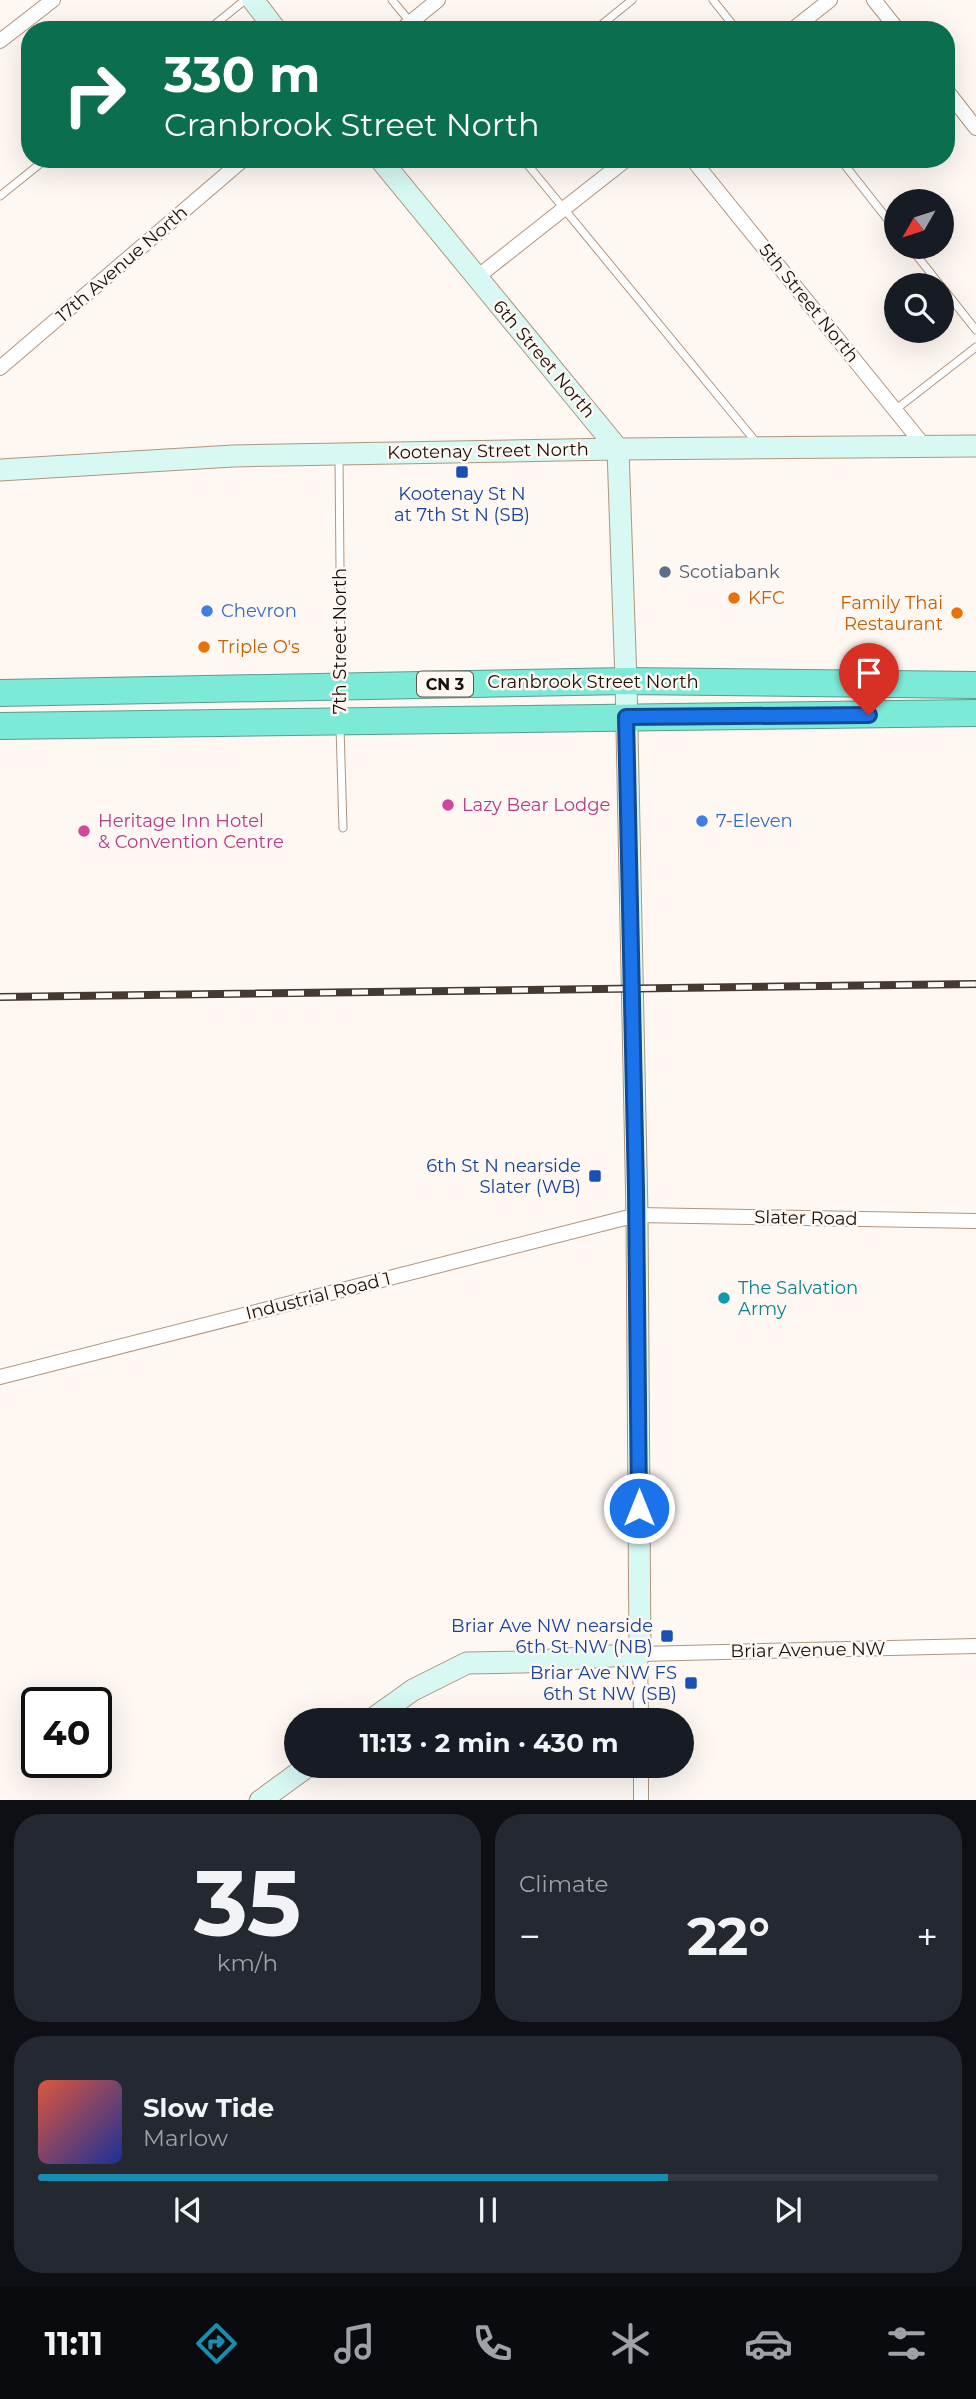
<!DOCTYPE html>
<html lang="en">
<head>
<meta charset="utf-8">
<style>
	body { margin:0; font-family:Montserrat,sans-serif; background:#242831; color:#f1f3f6; height:100vh; display:flex; flex-direction:column; font-size:26px; white-space:nowrap }
	* { box-sizing:border-box; margin:0 }
	p { font-size:23px; color:#9ea1a6 }
	.icon { flex:none; width:38px; height:38px; fill:none; stroke:currentColor; stroke-width:2; stroke-linecap:round; stroke-linejoin:round }
	.map { position:relative; height:1800px; overflow:hidden }
	.drawer { display:flex; flex-direction:column; gap:14px; padding:14px; background:#0d0f14; flex:1 }
	.drawer>* { flex:none }
	.hud { position:absolute; left:21px; top:21px; width:934px; height:147px; border-radius:28px; box-shadow:0 7px 28px #0002; background:#0b6e4f; color:#fff; overflow:hidden }
	.needle { width:46px; rotate:231deg }
	.tools { position:absolute; left:884px; top:189px; display:grid; gap:14px }
	.tools a { display:grid; place-items:center; width:70px; height:70px; border-radius:50%; background:#171b24; box-shadow:0 7px 28px #0002; font-size:35px }
	.speed { position:absolute; left:21px; top:1687px; display:flex; gap:14px; font-size:35px; font-weight:700; text-align:center }
	.speed>* { display:grid; place-content:center; width:91px; height:91px; border-radius:50%; background:#171b24; box-shadow:0 7px 28px #0002; line-height:1 }
	.speed .limit { border:4px solid #111; border-radius:10px; background:#fff; color:#111 }
	.pin { position:absolute; display:grid; place-items:center; width:60px; height:60px; color:#fff; margin:-72px -30px; border-radius:50% 50% 50% 0; rotate:-45deg; box-shadow:0 0 7px #0007 }
	.pin .icon { rotate:45deg }
	.me { position:absolute; width:77px; margin:-38px; rotate:0deg; stroke-linejoin:round; filter:drop-shadow(0 0 5px #0008) }
	.turn { display:flex; align-items:center; gap:24px; height:147px; padding:0 28px; font-size:32px }
	.turn .icon { width:91px; height:91px; stroke-width:2.5 }
	.turn b { display:block; font-size:49px; line-height:60px }
	.big { font-size:52px; font-weight:700; line-height:1.1 }
	.drawer .widget { flex:1; display:flex; flex-direction:column; justify-content:center; gap:10px; min-width:0; padding:0 24px; border-radius:28px; background:#242831 }
	.drawer .dial { align-items:center; gap:0 }
	.dial b { font-size:91px; line-height:1 }
	.song { display:flex; align-items:center; gap:21px }
	.cover { width:84px; height:84px; border-radius:10px; background:linear-gradient(135deg,hsl(10 70% 55%),hsl(230 70% 35%)) }
	.played { height:7px; border-radius:4px; background:linear-gradient(90deg,#178db0 70%,#363941 70%) }
	.keys { display:flex; justify-content:space-around; direction:ltr }
	.heat { display:flex; justify-content:space-between; align-items:center; font-size:38px; direction:ltr }
	.drawer .tiles { flex:1; display:grid; gap:14px; grid-template-columns:1fr 1fr }
	.widget:last-child { grid-column:span 2 }
	.trip { position:absolute; left:284px; top:1708px; width:410px; height:70px; border-radius:35px; background:#171b24; box-shadow:0 7px 28px #0002; font-weight:700; line-height:70px; text-align:center }
	.menu { display:flex; height:112px; justify-content:space-around; align-items:center; background:#090b0e; color:#9ea1a6 }
	.menu .icon { width:49px; height:49px }
	.menu .current { color:#178db0 }
	.menu b { font-size:32px; color:#f1f3f6 }
	.map>svg:first-child { display:block }
	.lines { fill:none; stroke-linecap:round; stroke-linejoin:round }
	.lane-casing { stroke:#b1957c; stroke-width:9 }
	.street-casing { stroke:#b1957c; stroke-width:16 }
	.secondary-casing { stroke:#b1957c; stroke-width:23 }
	.highway-casing { stroke:#5b9d8e; stroke-width:28 }
	.lane { stroke:#fff; stroke-width:7 }
	.street { stroke:#fff; stroke-width:14 }
	.secondary { stroke:#d8f8f3; stroke-width:21 }
	.highway { stroke:#7de9d7; stroke-width:26 }
	.rail-casing { stroke:#453a32; stroke-width:8 }
	.rail { stroke:#fef7f2; stroke-width:5; stroke-dasharray:16; stroke-linecap:butt }
	.route-casing { stroke:#114b97; stroke-width:18 }
	.route { stroke:#1a73e8; stroke-width:12 }
	.transit-dot { fill:#1a4fb4; stroke:#fef7f2; stroke-width:2.5 }
	.service-dot { fill:#5c6f8a; stroke:#fef7f2; stroke-width:2.5 }
	.food-dot { fill:#e8710a; stroke:#fef7f2; stroke-width:2.5 }
	.shop-dot { fill:#3f7fe0; stroke:#fef7f2; stroke-width:2.5 }
	.hotel-dot { fill:#d1479c; stroke:#fef7f2; stroke-width:2.5 }
	.culture-dot { fill:#0f9aa8; stroke:#fef7f2; stroke-width:2.5 }
	.labels { text-anchor:middle; stroke-width:5; stroke-linejoin:round; paint-order:stroke }
	.shield { fill:#fef7f2; stroke:#5f554e; stroke-width:2 }
	.shield-label { font-size:16px; font-weight:bold; fill:#1b1007 }
	.street-label { font-size:18px; fill:#1b1007; stroke:#fef7f2 }
	.transit-label { font-size:18px; fill:#164399; stroke:#fef7f2; text-anchor:end }
	.service-label { font-size:18px; fill:#4e5e75; stroke:#fef7f2; text-anchor:start }
	.food-label { font-size:18px; fill:#c56008; stroke:#fef7f2; text-anchor:start }
	.shop-label { font-size:18px; fill:#366cbe; stroke:#fef7f2; text-anchor:start }
	.hotel-label { font-size:18px; fill:#b23c85; stroke:#fef7f2; text-anchor:start }
	.culture-label { font-size:18px; fill:#0d838f; stroke:#fef7f2; text-anchor:start }
</style>
</head>
<body>
<div class="map">
<svg width="976" height="1801" viewBox="0 0 976 1801">
	<rect width="100%" height="100%" fill="#fef7f2"/>
	<g class="lines">
		<defs>
			<path id="lane" d="M392,0l25,30
				M713,0l24,30
				M208,30l37,-30
				M595,30l37,-30
				M523,159l233,283
				M840,159l56,71
				M0,196l46,-37
				M910,247l30,38
				M942,287l34,43
				M895,410l81,-63
				M339,458l2,223
				M340,727l3,101"/>
			<path id="street" d="M874,0l24,30
				M401,30l37,-30
				M792,30l38,-30
				M0,41l53,-41
				M947,91l29,37
				M692,159l233,288
				M476,278l151,-119
				M0,368l244,-209
				M0,1377l637,-162 339,6
				M641,1720l-1,-66 336,-8
				M641,1766v35"/>
			<path id="secondary" d="M253,0l23,30
				M0,470l233,-14 385,-7 358,-3
				M371,1720l42,-30 54,-27 56,-1 117,-8 -3,-439 -11,-534 -8,-232 -238,-290
				M260,1801l48,-35"/>
			<path id="highway" d="M0,693l626,-12 350,4
				M0,726l976,-13"/>
		</defs>
		<use href="#lane" class="lane-casing"/>
		<use href="#street" class="street-casing"/>
		<use href="#secondary" class="secondary-casing"/>
		<use href="#highway" class="highway-casing"/>
		<use href="#lane" class="lane"/>
		<use href="#street" class="street"/>
		<use href="#secondary" class="secondary"/>
		<use href="#highway" class="highway"/>
		<defs>
			<path id="rail" d="M0,997l976,-13"/>
		</defs>
		<use href="#rail" class="rail-casing"/>
		<use href="#rail" class="rail"/>
	</g>
	<g class="lines">
		<defs>
			<path id="route" d="M639,1508l-3,-318 -10,-473 243,-2"/>
		</defs>
		<use href="#route" class="route-casing"/>
		<use href="#route" class="route"/>
	</g>
	<g class="transit-dot">
		<rect x="455" y="465" width="14" height="14" rx="3.5"/>
		<rect x="588" y="1169" width="14" height="14" rx="3.5"/>
		<rect x="660" y="1629" width="14" height="14" rx="3.5"/>
		<rect x="684" y="1676" width="14" height="14" rx="3.5"/>
	</g>
	<circle class="service-dot" cx="665" cy="572" r="7"/>
	<g class="food-dot">
		<circle cx="734" cy="598" r="7"/>
		<circle cx="957" cy="613" r="7"/>
		<circle cx="204" cy="647" r="7"/>
	</g>
	<g class="shop-dot">
		<circle cx="207" cy="611" r="7"/>
		<circle cx="702" cy="821" r="7"/>
	</g>
	<g class="hotel-dot">
		<circle cx="448" cy="805" r="7"/>
		<circle cx="84" cy="831" r="7"/>
	</g>
	<circle class="culture-dot" cx="724" cy="1298" r="7"/>
	<g class="labels">
		<rect class="shield" x="417" y="671.5" width="56" height="25" rx="5"/>
		<g class="shield-label">
			<text x="445" y="690">CN 3</text>
		</g>
		<g class="street-label">
			<text transform="translate(122 264) rotate(-41)" y="6">17th Avenue North</text>
			<text transform="translate(809 303) rotate(51)" y="6">5th Street North</text>
			<text transform="translate(544 359) rotate(50)" y="6">6th Street North</text>
			<text transform="translate(488 451) rotate(-1)" y="6">Kootenay Street North</text>
			<text transform="translate(340 641) rotate(-90)" y="6">7th Street North</text>
			<text x="593" y="688">Cranbrook Street North</text>
			<text transform="translate(806 1218) rotate(1)" y="6">Slater Road</text>
			<text transform="translate(318 1296) rotate(-14)" y="6">Industrial Road 1</text>
			<text transform="translate(808 1650) rotate(-1)" y="6">Briar Avenue NW</text>
		</g>
		<g class="transit-label">
			<text x="462" y="500" text-anchor="middle">Kootenay St N<tspan x="462" dy="21">at 7th St N (SB)</tspan></text>
			<text x="581" y="1172">6th St N nearside<tspan x="581" dy="21">Slater (WB)</tspan></text>
			<text x="653" y="1632">Briar Ave NW nearside<tspan x="653" dy="21">6th St NW (NB)</tspan></text>
			<text x="677" y="1679">Briar Ave NW FS<tspan x="677" dy="21">6th St NW (SB)</tspan></text>
		</g>
		<g class="service-label">
			<text x="679" y="578">Scotiabank</text>
		</g>
		<g class="food-label">
			<text x="748" y="604">KFC</text>
			<text x="943" y="609" text-anchor="end">Family Thai<tspan x="943" dy="21">Restaurant</tspan></text>
			<text x="218" y="653">Triple O's</text>
		</g>
		<g class="shop-label">
			<text x="221" y="617">Chevron</text>
			<text x="716" y="827">7-Eleven</text>
		</g>
		<g class="hotel-label">
			<text x="462" y="811">Lazy Bear Lodge</text>
			<text x="98" y="827">Heritage Inn Hotel<tspan x="98" dy="21">&amp; Convention Centre</tspan></text>
		</g>
		<g class="culture-label">
			<text x="738" y="1294">The Salvation<tspan x="738" dy="21">Army</tspan></text>
		</g>
	</g>
</svg>
<div class="tools">
<a><svg class="needle" viewBox="-14 -14 28 28"><path d="M0-13l5 13h-10z" fill="#e53935"/><path d="M0 13l5-13h-10z" fill="#9ea1a6"/></svg></a>
<a><svg class="icon" aria-label="search" viewBox="0 0 24 24"><circle cx="10" cy="10" r="6"/><path d="M15 15l6 6"/></svg></a>
</div>
<div class="speed"><div class="limit">40</div></div>
<div class="pin" style="left:869px;top:715px;background:#d93025"><svg class="icon" aria-label="arrive" viewBox="0 0 24 24"><path d="M6 21V4h12l-3 4 3 4H6"/></svg></div>
<svg class="me" style="left:639px;top:1508px" viewBox="-20 -20 40 40"><circle r="17" fill="#1a73e8" stroke="#fff" stroke-width="3"/><path d="M0-11L8 9 0 5-8 9z" fill="#fff"/></svg>
<div class="trip">11:13 · 2 min · 430 m</div>
<div class="hud">
<div class="turn"><svg class="icon" aria-label="right" viewBox="0 0 24 24"><path d="M7 20v-9h11M14 6l5 5-5 5"/></svg><div><b>330 m</b>Cranbrook Street North</div></div>
</div>
</div>
<section class="drawer">
<div class="tiles">
<div class="widget dial"><b>35</b><p>km/h</p></div>
<div class="widget"><p>Climate</p>
<div class="heat"><a>−</a><b class="big">22°</b><a>+</a></div>
</div>
<div class="widget">
<div class="song"><i class="cover"></i><div><b>Slow Tide</b><p>Marlow</p></div></div>
<div class="played"></div>
<div class="keys"><svg class="icon" aria-label="previous" viewBox="0 0 24 24"><path d="M18 5L8 12l10 7zM5 5v14"/></svg><svg class="icon" aria-label="pause" viewBox="0 0 24 24"><path d="M8 5v14M16 5v14"/></svg><svg class="icon" aria-label="next" viewBox="0 0 24 24"><path d="M6 5l10 7-10 7zM19 5v14"/></svg></div>
</div>
</div>
</section>
<nav class="menu">
<b>11:11</b>
<svg class="icon current" aria-label="directions" viewBox="0 0 24 24"><path d="M12 3l9 9-9 9-9-9zM9 14v-3h6M13 9l2 2-2 2"/></svg>
<svg class="icon" aria-label="music" viewBox="0 0 24 24"><path d="M9 18V5l10-2v13"/><circle cx="6" cy="18" r="3"/><circle cx="16" cy="16" r="3"/></svg>
<svg class="icon" aria-label="phone" viewBox="0 0 24 24"><path d="M5 4h4l2 5-3 2q2 4 5 5l2-3 5 2v4C11 20 4 13 5 4z"/></svg>
<svg class="icon" aria-label="climate" viewBox="0 0 24 24"><path d="M12 3v18M4 7l16 10M4 17L20 7"/></svg>
<svg class="icon" aria-label="car" viewBox="0 0 24 24"><path d="M5 17H2v-5l4-1 3-4h7l3 4 3 1v5h-3M9 17h6M6 11h13"/><circle cx="7" cy="17" r="2"/><circle cx="17" cy="17" r="2"/></svg>
<svg class="icon" aria-label="filters" viewBox="0 0 24 24"><path d="M4 7h16M4 17h16"/><circle cx="9" cy="7" r="2"/><circle cx="15" cy="17" r="2"/></svg>
</nav>
</body>
</html>
